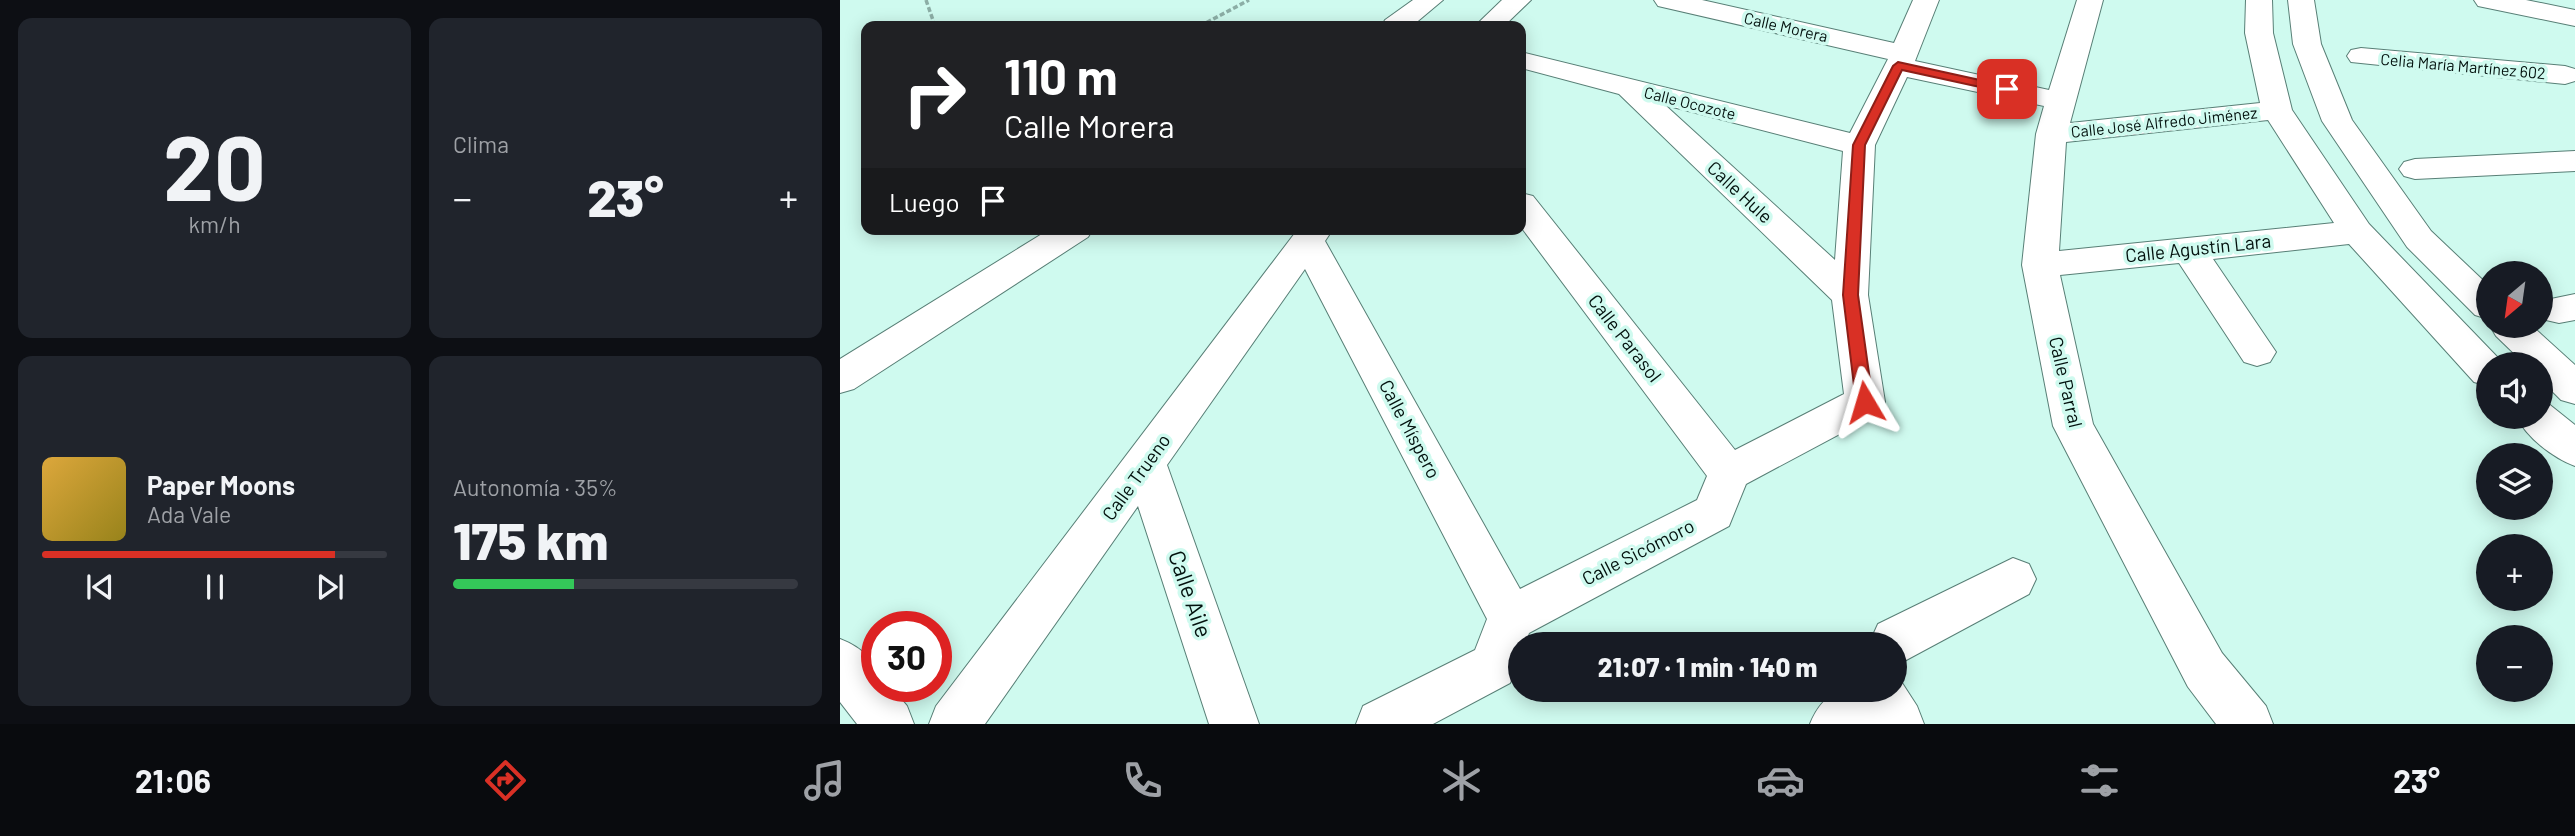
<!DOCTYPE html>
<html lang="es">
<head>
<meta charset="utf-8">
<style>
	body { margin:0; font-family:Barlow,sans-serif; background:#20242c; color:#f1f3f6; height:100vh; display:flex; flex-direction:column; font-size:26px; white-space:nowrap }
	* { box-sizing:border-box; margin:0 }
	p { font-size:23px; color:#9ea1a6 }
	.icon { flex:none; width:38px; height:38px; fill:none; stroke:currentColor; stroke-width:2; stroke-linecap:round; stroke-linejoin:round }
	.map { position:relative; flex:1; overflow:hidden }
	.sheet { display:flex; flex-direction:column; gap:18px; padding:18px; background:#0d0f14; width:840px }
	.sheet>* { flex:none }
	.hud { position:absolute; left:21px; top:21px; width:665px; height:214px; border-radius:14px; box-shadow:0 4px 18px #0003; background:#202124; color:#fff; overflow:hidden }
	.needle { width:46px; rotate:209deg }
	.tools { position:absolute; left:1636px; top:261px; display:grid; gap:14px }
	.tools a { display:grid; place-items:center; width:77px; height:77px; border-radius:50%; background:#171b24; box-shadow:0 4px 18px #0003; font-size:35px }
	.speed { position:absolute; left:21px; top:611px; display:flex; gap:14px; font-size:35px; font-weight:700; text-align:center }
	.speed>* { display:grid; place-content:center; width:91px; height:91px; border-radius:50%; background:#171b24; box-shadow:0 4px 18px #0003; line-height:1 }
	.speed .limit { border:10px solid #d22; background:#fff; color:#111 }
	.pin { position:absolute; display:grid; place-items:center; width:60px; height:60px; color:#fff; margin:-30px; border-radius:14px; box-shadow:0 4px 10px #0006 }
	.me { position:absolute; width:77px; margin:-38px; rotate:353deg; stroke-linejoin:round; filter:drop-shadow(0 0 5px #0008) }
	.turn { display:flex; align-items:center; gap:24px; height:147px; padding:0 28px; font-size:32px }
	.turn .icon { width:91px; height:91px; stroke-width:2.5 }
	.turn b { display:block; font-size:49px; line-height:60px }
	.then { display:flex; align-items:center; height:66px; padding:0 28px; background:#0003; gap:14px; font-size:26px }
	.big { font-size:52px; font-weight:800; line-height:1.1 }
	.sheet .tile { flex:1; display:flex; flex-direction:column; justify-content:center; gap:10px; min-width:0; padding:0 24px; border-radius:14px; background:#20242c }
	.sheet .dial { align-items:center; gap:0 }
	.dial b { font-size:91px; line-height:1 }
	.song { display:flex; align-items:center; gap:21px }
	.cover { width:84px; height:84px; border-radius:10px; background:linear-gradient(135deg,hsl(40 70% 55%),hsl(50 70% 35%)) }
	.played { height:7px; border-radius:4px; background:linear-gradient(90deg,#d93025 85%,#363941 85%) }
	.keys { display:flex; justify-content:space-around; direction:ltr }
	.heat { display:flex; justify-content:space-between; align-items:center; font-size:38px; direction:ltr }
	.charge { height:10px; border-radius:5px; background:linear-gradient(90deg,#34c759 35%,#363941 0) }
	.sheet .tiles { flex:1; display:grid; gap:18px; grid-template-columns:repeat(2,1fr) }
	.trip { position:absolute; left:668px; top:632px; width:399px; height:70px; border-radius:35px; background:#171b24; box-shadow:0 4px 18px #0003; font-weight:800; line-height:70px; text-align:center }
	.menu { display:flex; height:112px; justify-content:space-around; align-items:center; background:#090b0e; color:#9ea1a6 }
	.menu .icon { width:49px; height:49px }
	.menu .active { color:#d93025 }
	.menu b { font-size:32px; color:#f1f3f6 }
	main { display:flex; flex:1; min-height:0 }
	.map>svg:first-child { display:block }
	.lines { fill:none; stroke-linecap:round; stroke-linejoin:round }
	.minor-casing { stroke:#587f76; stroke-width:2 }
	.path { stroke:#8caea6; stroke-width:3.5; stroke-dasharray:5 2.5; stroke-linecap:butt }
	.minor { fill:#fff; fill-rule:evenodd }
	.route { fill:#d93025; stroke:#8d1f18; stroke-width:2 }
	.labels { text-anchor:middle; stroke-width:7; stroke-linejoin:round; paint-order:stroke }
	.far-street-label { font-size:16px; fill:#03110e; stroke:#cffaef }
	.street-label { font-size:19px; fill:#03110e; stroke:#cffaef }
	.near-street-label { font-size:23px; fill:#03110e; stroke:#cffaef }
</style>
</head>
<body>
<main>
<section class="sheet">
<div class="tiles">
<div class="tile dial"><b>20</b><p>km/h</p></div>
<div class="tile"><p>Clima</p>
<div class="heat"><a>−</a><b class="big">23°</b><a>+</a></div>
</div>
<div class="tile">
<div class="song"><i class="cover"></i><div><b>Paper Moons</b><p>Ada Vale</p></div></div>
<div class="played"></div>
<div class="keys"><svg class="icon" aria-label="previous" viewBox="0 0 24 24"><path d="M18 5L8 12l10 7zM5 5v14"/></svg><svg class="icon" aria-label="pause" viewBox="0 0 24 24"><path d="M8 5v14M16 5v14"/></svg><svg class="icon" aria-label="next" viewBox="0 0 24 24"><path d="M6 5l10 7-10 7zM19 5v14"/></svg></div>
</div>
<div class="tile"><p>Autonomía · 35%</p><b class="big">175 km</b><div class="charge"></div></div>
</div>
</section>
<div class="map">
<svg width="1735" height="724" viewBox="0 0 1735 724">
	<rect width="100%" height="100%" fill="#cffaef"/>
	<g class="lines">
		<defs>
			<path id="minor" d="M573,0h30l-31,26h-30l3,-6z
				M662,0h29l-27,26h-29z
				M814,0h48l192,43 19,-43h26l-24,61 134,29 28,-90h26l-33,123 190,-20 -15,-70 1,-33h26l1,33 19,77 77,114 135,140h-16v22l-14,-4 -125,-138 -136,15 63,93 -6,10 -13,4 -13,-4 -65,-99 -119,12 33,149 129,229 44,53 7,18h-57l-28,-37 -135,-261 -31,-161 14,-131 8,-28 -137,-29 -32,68 -7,150 17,107 -6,11 -133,71 -17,42 -200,107 -4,11h-4v13l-11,26 -77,41h-77l7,-18 112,-56 12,-31 -182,-350 -138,196 92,259h-50l-71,-218 -153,218h-56l7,-18 362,-477h35l-8,12 195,348 177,-89 10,-24 -186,-249v-34l12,3 202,254 109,-56 -12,-94 -213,-206 -98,-26v-16l329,81 38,-74 -230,-53zM825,105l178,46 -8,109zM1428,120l66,103 -275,28 7,-109z
				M1448,0h26l7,44 31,76 79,111 57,54v34l-13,-4 -68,-68 -85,-126 -29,-77z
				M1634,0h52l49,10v16l-97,-20z
				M1521,48l204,18 10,3v12l-10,3 -214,-22 -4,-6 4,-6z
				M1735,151v20l-160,8 -11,-3 -5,-7 5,-7 11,-3z
				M210,229h43l-5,8 -234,152 -14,4v-34z
				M1735,294v26l-16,3 -13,-3 -5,-9 5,-11z
				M1650,326h42l43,39v39l-14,-4 -20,-20v-16h-16l-29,-28z
				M1701,401l9,4 25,20v41c-22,-8 -48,-28 -59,-50h25z
				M1173,558l16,6 7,15 -7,15 -134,72v-22h-26l9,-20z
				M0,639c23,9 37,22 37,47h13l17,20 7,18h-57l-17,-22z
				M1055,672l22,34 7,18h-114c18,-44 45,-34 85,-34z"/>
		</defs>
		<use href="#minor" class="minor-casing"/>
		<path class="path" d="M86,0l9,26
			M360,26l49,-26"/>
		<use href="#minor" class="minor"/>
	</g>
	<path class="route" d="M1058,62l109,24 6,3 -6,4 -105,-23 -37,75 -7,150 15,107 -3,5h-11l-3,-5 -13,-107 10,-150 40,-79z"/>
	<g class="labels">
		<g class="far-street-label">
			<text transform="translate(946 27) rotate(13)" y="6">Calle Morera</text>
			<text transform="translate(1623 66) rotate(5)" y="6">Celia María Martínez 602</text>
			<text transform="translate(850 103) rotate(14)" y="6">Calle Ocozote</text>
			<text transform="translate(1324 122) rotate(-6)" y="6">Calle José Alfredo Jiménez</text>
		</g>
		<g class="street-label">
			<text transform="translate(900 192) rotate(43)" y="7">Calle Hule</text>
			<text transform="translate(1358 248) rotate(-6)" y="7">Calle Agustín Lara</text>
			<text transform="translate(785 338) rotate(52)" y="7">Calle Parasol</text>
			<text transform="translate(1226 382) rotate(77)" y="7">Calle Parral</text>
			<text transform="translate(570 429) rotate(62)" y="7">Calle Míspero</text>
			<text transform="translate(296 477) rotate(-54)" y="7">Calle Trueno</text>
			<text transform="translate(798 552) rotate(-27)" y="7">Calle Sicómoro</text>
		</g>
		<g class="near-street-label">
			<text transform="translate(350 594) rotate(71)" y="8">Calle Aile</text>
		</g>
	</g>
</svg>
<div class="tools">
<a><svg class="needle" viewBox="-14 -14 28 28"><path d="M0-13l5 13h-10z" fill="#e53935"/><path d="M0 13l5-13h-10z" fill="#9ea1a6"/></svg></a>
<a><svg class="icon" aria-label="sound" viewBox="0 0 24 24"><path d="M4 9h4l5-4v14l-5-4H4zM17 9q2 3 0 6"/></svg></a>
<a><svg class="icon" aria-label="layers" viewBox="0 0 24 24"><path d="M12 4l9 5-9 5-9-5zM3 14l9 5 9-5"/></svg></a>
<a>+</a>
<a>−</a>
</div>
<div class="speed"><div class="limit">30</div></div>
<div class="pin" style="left:1167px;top:89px;background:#d93025"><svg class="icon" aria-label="arrive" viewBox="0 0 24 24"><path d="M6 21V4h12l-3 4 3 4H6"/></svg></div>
<svg class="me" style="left:1025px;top:402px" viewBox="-20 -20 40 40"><path d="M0-17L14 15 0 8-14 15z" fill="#d93025" stroke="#fff" stroke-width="4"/></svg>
<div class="trip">21:07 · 1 min · 140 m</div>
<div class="hud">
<div class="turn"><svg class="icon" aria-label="right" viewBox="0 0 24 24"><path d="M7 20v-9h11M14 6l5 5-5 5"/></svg><div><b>110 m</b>Calle Morera</div></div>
<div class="then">Luego<svg class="icon" aria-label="arrive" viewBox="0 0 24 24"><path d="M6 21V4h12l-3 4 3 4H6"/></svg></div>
</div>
</div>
</main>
<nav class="menu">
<b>21:06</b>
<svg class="icon active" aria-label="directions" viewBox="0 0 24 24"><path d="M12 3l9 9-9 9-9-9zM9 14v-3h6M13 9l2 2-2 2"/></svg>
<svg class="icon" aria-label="music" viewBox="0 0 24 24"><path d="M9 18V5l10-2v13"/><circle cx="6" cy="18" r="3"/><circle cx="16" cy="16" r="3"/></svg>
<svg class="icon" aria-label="phone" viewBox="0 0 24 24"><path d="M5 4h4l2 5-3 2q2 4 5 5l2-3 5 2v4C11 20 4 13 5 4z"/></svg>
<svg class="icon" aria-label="climate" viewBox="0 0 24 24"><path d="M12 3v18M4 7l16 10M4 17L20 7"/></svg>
<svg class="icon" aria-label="car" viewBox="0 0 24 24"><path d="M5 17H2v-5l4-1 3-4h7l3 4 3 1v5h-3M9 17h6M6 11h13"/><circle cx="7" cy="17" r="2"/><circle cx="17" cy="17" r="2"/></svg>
<svg class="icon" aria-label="filters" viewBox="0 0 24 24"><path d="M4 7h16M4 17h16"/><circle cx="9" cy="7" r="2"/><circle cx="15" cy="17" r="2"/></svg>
<b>23°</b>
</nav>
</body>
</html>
